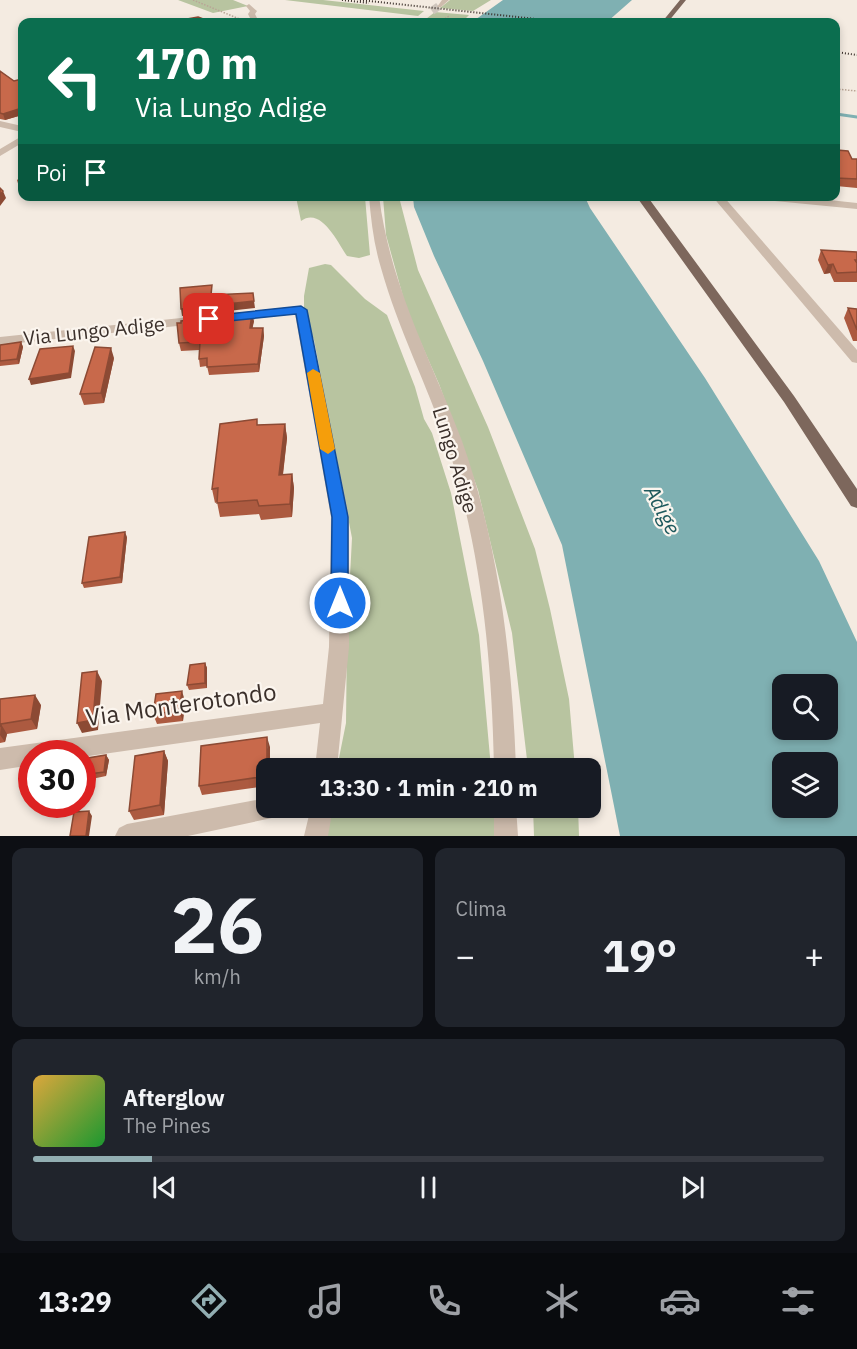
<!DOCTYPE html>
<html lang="it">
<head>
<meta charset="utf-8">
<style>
	body { margin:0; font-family:"IBM Plex Sans",sans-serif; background:#20242c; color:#f1f3f6; height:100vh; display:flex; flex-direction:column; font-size:22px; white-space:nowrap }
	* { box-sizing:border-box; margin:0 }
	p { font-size:20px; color:#9ea1a6 }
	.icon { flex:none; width:33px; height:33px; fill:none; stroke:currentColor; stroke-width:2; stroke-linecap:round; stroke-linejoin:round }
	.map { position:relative; height:836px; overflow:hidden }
	.panel { display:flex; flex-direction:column; gap:12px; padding:12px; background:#0d0f14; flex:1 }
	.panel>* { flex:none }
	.top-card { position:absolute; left:18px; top:18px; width:822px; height:183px; border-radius:12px; box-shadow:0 3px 9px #0003; background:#0b6e4f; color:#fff; overflow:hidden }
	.buttons { position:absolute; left:772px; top:674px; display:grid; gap:12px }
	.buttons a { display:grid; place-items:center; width:66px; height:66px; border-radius:12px; background:#171b24; box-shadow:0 3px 9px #0003; font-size:30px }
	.speed { position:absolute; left:18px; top:740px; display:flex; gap:12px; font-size:30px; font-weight:700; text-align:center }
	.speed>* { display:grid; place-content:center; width:78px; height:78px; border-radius:50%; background:#171b24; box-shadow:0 3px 9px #0003; line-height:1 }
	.speed .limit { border:9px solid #d22; background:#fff; color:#111 }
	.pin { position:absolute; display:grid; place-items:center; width:51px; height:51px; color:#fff; margin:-26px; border-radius:12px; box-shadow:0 3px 9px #0006 }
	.me { position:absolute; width:66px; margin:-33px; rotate:0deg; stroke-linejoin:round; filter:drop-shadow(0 0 4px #0008) }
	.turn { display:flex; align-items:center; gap:21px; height:126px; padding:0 18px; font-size:27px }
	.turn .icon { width:78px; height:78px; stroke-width:2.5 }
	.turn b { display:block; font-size:42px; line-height:51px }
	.then { display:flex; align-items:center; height:57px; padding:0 18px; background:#0003; gap:12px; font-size:22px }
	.big { font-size:45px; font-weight:700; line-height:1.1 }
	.panel .card { flex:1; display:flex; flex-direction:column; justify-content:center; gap:9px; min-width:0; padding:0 21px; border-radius:12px; background:#20242c }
	.panel .dial { align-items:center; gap:0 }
	.dial b { font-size:78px; line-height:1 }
	.song { display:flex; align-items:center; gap:18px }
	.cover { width:72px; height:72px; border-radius:9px; background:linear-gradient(135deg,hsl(40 70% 55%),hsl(130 70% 35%)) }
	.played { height:6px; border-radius:3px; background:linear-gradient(90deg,#92aeb2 15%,#363941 15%) }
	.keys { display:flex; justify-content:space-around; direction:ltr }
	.heat { display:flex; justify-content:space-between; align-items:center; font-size:33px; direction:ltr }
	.panel .tiles { flex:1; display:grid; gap:12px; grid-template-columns:1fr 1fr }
	.card:last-child { grid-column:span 2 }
	.trip { position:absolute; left:256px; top:758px; width:345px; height:60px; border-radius:12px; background:#171b24; box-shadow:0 3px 9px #0003; font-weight:700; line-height:60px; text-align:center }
	.tab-bar { display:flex; height:96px; justify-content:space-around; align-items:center; background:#090b0e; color:#9ea1a6 }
	.tab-bar .icon { width:42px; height:42px }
	.tab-bar .on { color:#92aeb2 }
	.tab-bar b { font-size:27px; color:#f1f3f6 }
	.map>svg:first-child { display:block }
	.green { fill:#b8c4a0 }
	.water { fill:#7fb0b2; fill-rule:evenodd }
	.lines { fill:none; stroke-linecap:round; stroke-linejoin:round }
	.stream { stroke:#7fb0b2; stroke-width:3 }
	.minor-tunnel { stroke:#cfc6bd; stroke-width:8; stroke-dasharray:8 4; stroke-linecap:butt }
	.path { stroke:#b9a596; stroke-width:1.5; stroke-dasharray:1.5 1.5; stroke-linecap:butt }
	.minor { fill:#cdbbac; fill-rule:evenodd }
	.major { fill:#7d675c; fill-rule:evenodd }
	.rail { stroke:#3b302b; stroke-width:2; stroke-dasharray:1 2; stroke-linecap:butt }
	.wall { fill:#ac5a40 }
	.shaded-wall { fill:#8c4a34 }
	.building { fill:#c8694b; stroke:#8c4a34; stroke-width:1.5 }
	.route { fill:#1a73e8; stroke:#114b97; stroke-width:1.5 }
	.slow { fill:#f59e0b }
	.labels { text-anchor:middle; stroke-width:4.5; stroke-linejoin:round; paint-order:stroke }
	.street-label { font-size:20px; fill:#3b302b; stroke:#fbf5ee }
	.water-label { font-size:21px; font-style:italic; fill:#1f5a5e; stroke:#fbf5ee }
	.near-street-label { font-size:24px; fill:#3b302b; stroke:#fbf5ee }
</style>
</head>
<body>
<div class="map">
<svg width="857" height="836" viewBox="0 0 857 836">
	<rect width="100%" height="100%" fill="#f4ebe1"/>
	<path class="green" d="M178,0h55l15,6 -35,7z
		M285,0h38l101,11 -6,5z
		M450,0h41l-18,11 -33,-3z
		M435,12l34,3 -7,7h-40z
		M296,197h69l5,58 -11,3 -12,-2c-9,-13 -26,-50 -46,-35z
		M383,197h16l19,73 70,157 47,122 15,60 19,90 6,69h-47l-16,-135 -34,-143 -39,-106 -32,-73 -21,-76z
		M325,264l6,1 34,34 22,16 28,72 9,32 8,14 19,60 28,142 12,133h-154l9,-45 1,-89 5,-96 -38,-198 -10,-26v-18l5,-28z
		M330,807h164v29h-169z
		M533,807h45l1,29h-45z"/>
	<path class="water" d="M503,0h129l-25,22h-135z
		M413,197h172l5,11 115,170 114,183 38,81v194h-237l-58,-291 -79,-184 -49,-105 -20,-49zM783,684h45v45h-45zM783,762h45v45h-45z"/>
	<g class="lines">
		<path class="stream" d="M836,114l21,3"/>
		<path class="minor-tunnel" d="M432,11l7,-5"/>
		<path class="path" d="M193,0l49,20
			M440,22l9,-6
			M836,89l21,2"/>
		<path class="minor" d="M442,0h7l-8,7h-4z
			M249,4l8,7 -2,3 3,6 -2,2h-6l1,-2 -3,-6 2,-3 -4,-5z
			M424,19l-2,3h-67l3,-2z
			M0,121l22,5v6l-22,-5z
			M22,136v7l-22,13v-7z
			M369,196h10c12,93 51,160 83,245 37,104 50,217 54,327h-22c-2,-109 -13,-220 -47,-324 -20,-60 -49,-115 -66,-176 -7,-23 -10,-47 -12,-72z
			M712,196h11l134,154v13l-5,-1z
			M749,196h43l65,7v6l-103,-10z
			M301,306l6,4 42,207v130l-12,121h-22l5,-45 -238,34v-4h-50v12l-32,5v-22l323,-44 6,-57 2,-130 -36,-203 -62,7 -6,-4 6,-4z
			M200,316l5,1 2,3 -2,3 -205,22v-8z
			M267,798v9h22l-3,8 -98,21h-73l4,-8 8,-4z
			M311,807h22l-5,29h-24z
			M494,807h22l2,29h-24z"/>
		<path class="major" d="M680,0h6l-18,22h-6z
			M636,196h11l147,200 63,93v19l-6,-2 -67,-104z"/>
		<path class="rail" d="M342,0l27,3
			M360,0l204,22
			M836,52l21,3"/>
	</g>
	<path class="wall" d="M0,71l14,10 8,-2v36l-17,5 -5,-1v1z
		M836,147l1,3 15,9h5v29l-21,-2z
		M22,176v11h-3l-2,-7z
		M821,250l36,2v30h-23l-4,-9 -6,1 -6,-14z
		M848,308l9,1v32h-4l-9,-23z
		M254,321l-2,7h11l1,8 -5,36 -50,3 -2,-9 -7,1 -1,-8v-9l-18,1 -2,-8z
		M21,342l2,5 -4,17 -19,2v-21z
		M114,358l-10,45 -20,2 -4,-11z
		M285,424l2,14 -4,37 9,-1 2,14 -2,29 -31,3 -2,-6 -39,3 -3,-15 -2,1 -3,-14 46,-64z
		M127,537l-5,46 -38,5 -2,-5z
		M205,663l2,5v20l-18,2 -2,-5z
		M0,699l41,6 -4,24 -30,5 -2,8 -5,1z
		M185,701l-2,20 -26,3 -4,-10z
		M270,747v21h-3v18l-65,9 -3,-9z
		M164,751l4,10 -4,54 -30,5 -5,-9z
		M106,755l3,5 -3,16 -24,5v-22z"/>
	<path class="shaded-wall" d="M22,108v7l-17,5 -2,-6z
		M3,191l3,7 -6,8v-11z
		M833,264l-3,9 -6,1 4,-9z
		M254,301l1,7 -73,8 -1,-7z
		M252,313l2,8 -3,15 -1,-8z
		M263,328l1,8 -5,36 -1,-8z
		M21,342l2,5 -4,17 -2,-5z
		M73,346l2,5 -4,27 -40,7 -2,-6z
		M111,348l3,10 -10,45 -3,-10z
		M285,424l2,14 -6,51 -2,-14z
		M292,474l2,14 -2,29 -2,-13z
		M125,532l2,5 -5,46 -2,-6z
		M205,663l2,5v20l-2,-5z
		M97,671l5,10 -4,49 -16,3 -5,-10z
		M182,691l3,10 -2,20 -4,-10z
		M35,695l6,10 -4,24 -6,-10z
		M1,724l6,10 -2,8 -5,-7z
		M267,737l3,10v21h-2z
		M164,751l4,10 -4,54 -4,-10z
		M106,755l3,5 -3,16 -2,-4z
		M89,811l3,5 -3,20h-3z"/>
	<path class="building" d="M198,17l13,5h-41z
		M0,71l14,10 8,-2v29l-19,6 -3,-1z
		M836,147l1,3 11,1 4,8h5v20l-21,-1z
		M0,188l3,3 -3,4z
		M821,250l36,2v8h-2l2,3v9l-20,1 -4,-9 -5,1z
		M212,285l-1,10 42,-2 1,8 -73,8 -1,-21z
		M848,308l9,1v21z
		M252,313l-2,15h13l-5,36 -51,3v-9l-8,1 1,-17 -21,1 -2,-20h4v-2z
		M21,342l-4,17 -17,2v-16z
		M73,346l-4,27 -40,6 11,-30z
		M95,347l16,1 -10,45 -21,1z
		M257,419v6l28,-1 -6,51 13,-1 -2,30 -31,2 -2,-6 -40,3 1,-15 -6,1 8,-65z
		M125,532l-5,45 -38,6 7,-46z
		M205,663v20l-18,2 3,-20z
		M97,671l-4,49 -16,3 5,-50z
		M182,691l-3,20 -26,3 3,-20z
		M35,695l-4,24 -30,5 -1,3v-28z
		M267,737v39l-68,10 2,-40z
		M164,751l-4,54 -31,6 6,-55z
		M106,755l-2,17 -22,3v-16z
		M89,811l-3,25h-16l4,-24z"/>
	<path class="route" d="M301,306l6,4 41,207v86l-2,5 -6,2 -6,-2 -3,-5 1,-86 -36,-203 -87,9 -6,-4 6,-3z"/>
	<path class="slow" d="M313,369l7,4 15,76 -7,5 -8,-5 -13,-76z"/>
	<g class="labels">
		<g class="street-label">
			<text transform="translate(94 331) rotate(-6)" y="7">Via Lungo Adige</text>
			<text transform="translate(455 460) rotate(73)" y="7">Lungo Adige</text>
		</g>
		<g class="water-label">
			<text transform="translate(662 510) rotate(62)" y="7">Adige</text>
		</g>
		<g class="near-street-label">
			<text transform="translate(181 705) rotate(-8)" y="8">Via Monterotondo</text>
		</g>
	</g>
</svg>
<div class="buttons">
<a><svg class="icon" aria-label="search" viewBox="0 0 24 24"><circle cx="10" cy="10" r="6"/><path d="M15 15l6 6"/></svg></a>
<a><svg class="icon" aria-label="layers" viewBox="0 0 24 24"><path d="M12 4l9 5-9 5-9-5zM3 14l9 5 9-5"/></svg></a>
</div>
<div class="speed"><div class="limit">30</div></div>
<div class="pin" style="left:209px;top:319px;background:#d93025"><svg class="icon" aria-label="arrive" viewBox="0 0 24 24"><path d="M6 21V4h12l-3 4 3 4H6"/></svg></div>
<svg class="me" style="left:340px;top:603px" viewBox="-20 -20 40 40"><circle r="17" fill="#1a73e8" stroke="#fff" stroke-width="3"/><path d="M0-11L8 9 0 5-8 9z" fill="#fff"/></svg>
<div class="trip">13:30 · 1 min · 210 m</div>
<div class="top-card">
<div class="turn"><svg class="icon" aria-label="left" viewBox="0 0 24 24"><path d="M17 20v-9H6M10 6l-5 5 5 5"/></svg><div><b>170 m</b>Via Lungo Adige</div></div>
<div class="then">Poi<svg class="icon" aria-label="arrive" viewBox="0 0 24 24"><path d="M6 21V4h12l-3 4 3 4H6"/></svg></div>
</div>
</div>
<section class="panel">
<div class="tiles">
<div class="card dial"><b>26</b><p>km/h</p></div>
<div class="card"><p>Clima</p>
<div class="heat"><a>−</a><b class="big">19°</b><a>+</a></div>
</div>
<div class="card">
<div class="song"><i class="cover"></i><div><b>Afterglow</b><p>The Pines</p></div></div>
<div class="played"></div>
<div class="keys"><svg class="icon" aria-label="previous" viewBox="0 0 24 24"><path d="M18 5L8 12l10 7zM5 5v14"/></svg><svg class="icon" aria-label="pause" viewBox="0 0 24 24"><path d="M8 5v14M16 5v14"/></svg><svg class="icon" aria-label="next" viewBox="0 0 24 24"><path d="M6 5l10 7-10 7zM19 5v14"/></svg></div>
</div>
</div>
</section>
<nav class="tab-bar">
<b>13:29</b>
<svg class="icon on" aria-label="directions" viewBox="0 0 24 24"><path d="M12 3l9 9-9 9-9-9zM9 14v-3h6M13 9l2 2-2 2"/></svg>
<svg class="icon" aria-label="music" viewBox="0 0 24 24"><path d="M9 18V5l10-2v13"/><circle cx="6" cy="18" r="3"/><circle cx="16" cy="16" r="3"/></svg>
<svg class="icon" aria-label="phone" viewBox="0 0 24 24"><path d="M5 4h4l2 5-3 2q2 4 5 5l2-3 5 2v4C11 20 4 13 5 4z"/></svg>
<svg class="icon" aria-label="climate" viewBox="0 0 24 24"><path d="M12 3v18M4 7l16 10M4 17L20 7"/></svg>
<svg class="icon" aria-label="car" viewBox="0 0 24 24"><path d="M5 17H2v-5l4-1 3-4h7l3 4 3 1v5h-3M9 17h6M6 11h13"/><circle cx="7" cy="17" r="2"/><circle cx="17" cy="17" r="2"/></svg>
<svg class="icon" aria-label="filters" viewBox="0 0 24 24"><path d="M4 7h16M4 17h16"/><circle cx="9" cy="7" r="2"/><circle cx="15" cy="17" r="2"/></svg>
</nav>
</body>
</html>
